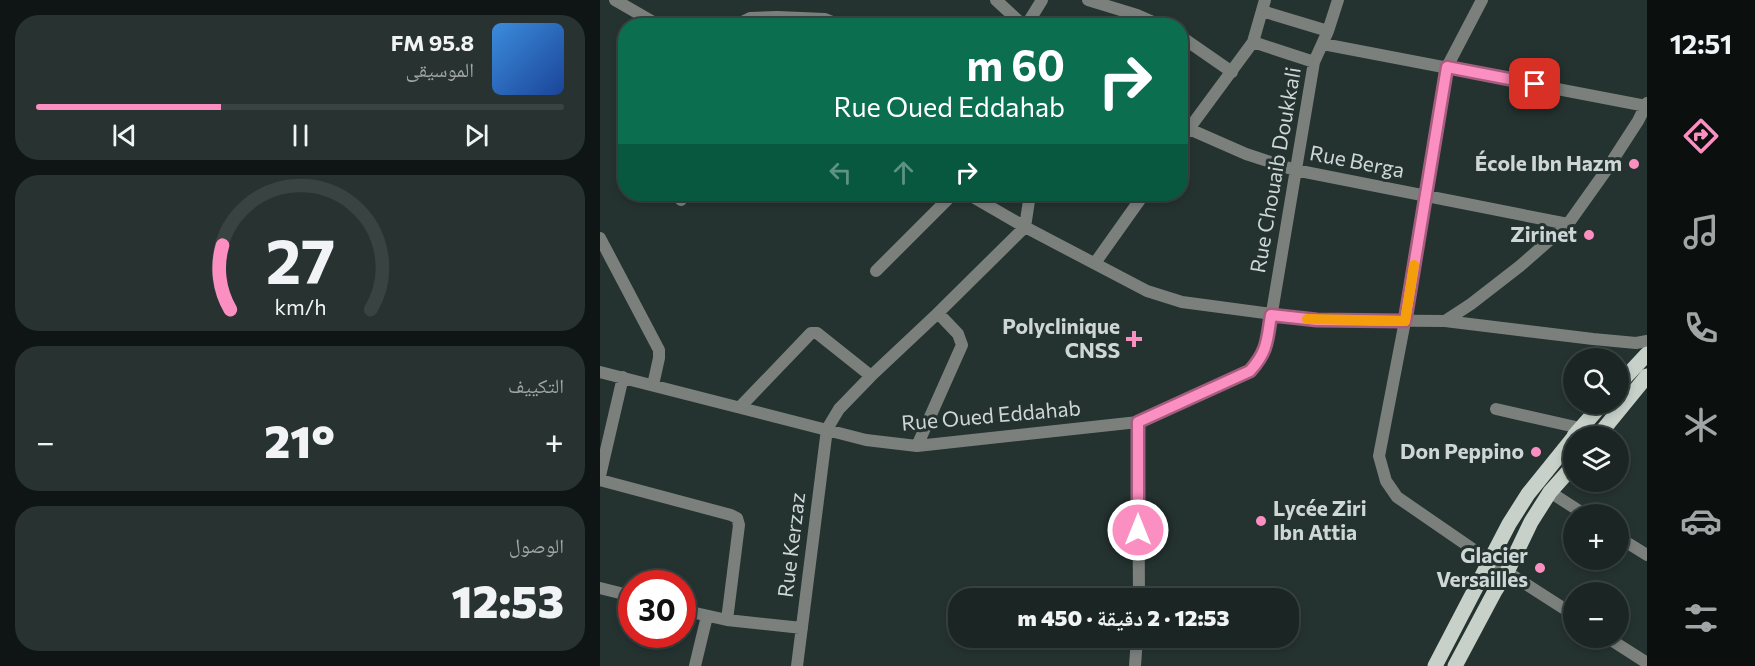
<!DOCTYPE html>
<html lang="ar">
<head>
<meta charset="utf-8">
<style>
	body { margin:0; font-family:Commissioner,"Noto Naskh Arabic",sans-serif; background:#283231; color:#f1f3f6; direction:rtl; height:100vh; display:flex; flex-direction:column; font-size:22px; white-space:nowrap }
	* { box-sizing:border-box; margin:0 }
	p { font-size:20px; color:#a0a5a6 }
	.icon { flex:none; width:33px; height:33px; fill:none; stroke:currentColor; stroke-width:2; stroke-linecap:round; stroke-linejoin:round }
	.map { position:relative; flex:1; overflow:hidden; direction:ltr }
	.drawer { display:flex; flex-direction:column; gap:15px; padding:15px; background:#0f1514; width:600px }
	.drawer>* { flex:none }
	.guide { position:absolute; left:18px; top:18px; width:570px; height:183px; border-radius:24px; box-shadow:0 3px 9px #0003,0 0 0 2px #394341; direction:rtl; background:#0b6e4f; color:#fff; overflow:hidden }
	.buttons { position:absolute; left:963px; top:348px; display:grid; gap:12px }
	.buttons a { display:grid; place-items:center; width:66px; height:66px; border-radius:50%; background:#1b2624; box-shadow:0 3px 9px #0003,0 0 0 2px #394341; font-size:30px }
	.speed { position:absolute; left:18px; top:570px; display:flex; gap:12px; font-size:30px; font-weight:700; text-align:center }
	.speed>* { display:grid; place-content:center; width:78px; height:78px; border-radius:50%; background:#1b2624; box-shadow:0 3px 9px #0003,0 0 0 2px #394341; line-height:1 }
	.speed .limit { border:9px solid #d22; background:#fff; color:#111 }
	.pin { position:absolute; display:grid; place-items:center; width:51px; height:51px; color:#fff; margin:-26px; border-radius:12px; box-shadow:0 3px 9px #0006 }
	.me { position:absolute; width:66px; margin:-33px; rotate:0deg; stroke-linejoin:round; filter:drop-shadow(0 0 4px #0008) }
	.turn { display:flex; align-items:center; gap:21px; height:126px; padding:0 24px; font-size:27px }
	.turn .icon { width:78px; height:78px; stroke-width:2.5 }
	.turn b { display:block; font-size:42px; line-height:51px }
	.lanes { display:flex; align-items:center; height:57px; padding:0 24px; background:#0003; justify-content:center; gap:30px; direction:ltr }
	.lanes .off { opacity:.35 }
	.big { font-size:45px; font-weight:800; line-height:1.1 }
	.drawer .widget { flex:1; display:flex; flex-direction:column; justify-content:center; gap:9px; min-width:0; padding:0 21px; border-radius:24px; background:#283231 }
	.drawer .dial { align-items:center; gap:0 }
	.dial svg { height:156px; overflow:visible; fill:none; stroke:#394341; stroke-width:7; stroke-linecap:round; text-anchor:middle }
	.dial text { fill:#f1f3f6; stroke:none }
	.song { display:flex; align-items:center; gap:18px }
	.cover { width:72px; height:72px; border-radius:9px; background:linear-gradient(135deg,hsl(210 70% 55%),hsl(220 70% 35%)) }
	.played { height:6px; border-radius:3px; background:linear-gradient(90deg,#fc8fc1 35%,#394341 35%) }
	.keys { display:flex; justify-content:space-around; direction:ltr }
	.heat { display:flex; justify-content:space-between; align-items:center; font-size:33px; direction:ltr }
	.trip { position:absolute; left:348px; top:588px; width:351px; height:60px; border-radius:24px; background:#1b2624; box-shadow:0 3px 9px #0003,0 0 0 2px #394341; font-weight:800; line-height:60px; text-align:center; direction:rtl }
	main { display:flex; flex:1; min-height:0 }
	.tab-bar { display:flex; flex-direction:column; width:108px; justify-content:space-around; align-items:center; background:#0b0f0e; color:#a0a5a6 }
	.tab-bar .icon { width:42px; height:42px }
	.tab-bar .active { color:#fc8fc1 }
	.tab-bar b { font-size:27px; color:#f1f3f6 }
	.map>svg:first-child { display:block }
	.lines { fill:none; stroke-linecap:round; stroke-linejoin:round }
	.minor { stroke:#7b807c; stroke-width:12 }
	.major { stroke:#c7d1c9; stroke-width:15 }
	.route-casing { stroke:#a45d7d; stroke-width:15 }
	.route { stroke:#fc8fc1; stroke-width:10 }
	.slow { stroke:#f59e0b; stroke-width:10 }
	.poi-dot { fill:#fc8fc1; stroke:#243230; stroke-width:2 }
	.labels { text-anchor:middle; stroke-width:6; stroke-linejoin:round; paint-order:stroke }
	.street-label { font-size:21px; fill:#cfd7d6; stroke:#243230 }
	.poi-label { font-size:21px; font-weight:bold; fill:#cfd7d6; stroke:#243230; text-anchor:end }
</style>
</head>
<body>
<main>
<nav class="tab-bar">
<b>12:51</b>
<svg class="icon active" aria-label="directions" viewBox="0 0 24 24"><path d="M12 3l9 9-9 9-9-9zM9 14v-3h6M13 9l2 2-2 2"/></svg>
<svg class="icon" aria-label="music" viewBox="0 0 24 24"><path d="M9 18V5l10-2v13"/><circle cx="6" cy="18" r="3"/><circle cx="16" cy="16" r="3"/></svg>
<svg class="icon" aria-label="phone" viewBox="0 0 24 24"><path d="M5 4h4l2 5-3 2q2 4 5 5l2-3 5 2v4C11 20 4 13 5 4z"/></svg>
<svg class="icon" aria-label="climate" viewBox="0 0 24 24"><path d="M12 3v18M4 7l16 10M4 17L20 7"/></svg>
<svg class="icon" aria-label="car" viewBox="0 0 24 24"><path d="M5 17H2v-5l4-1 3-4h7l3 4 3 1v5h-3M9 17h6M6 11h13"/><circle cx="7" cy="17" r="2"/><circle cx="17" cy="17" r="2"/></svg>
<svg class="icon" aria-label="filters" viewBox="0 0 24 24"><path d="M4 7h16M4 17h16"/><circle cx="9" cy="7" r="2"/><circle cx="15" cy="17" r="2"/></svg>
</nav>
<div class="map">
<svg width="1047" height="666" viewBox="0 0 1047 666">
	<rect width="100%" height="100%" fill="#243230"/>
	<g class="lines">
		<path class="minor" d="M15,0l45,26
			M396,0l28,26
			M488,0l49,15 25,11
			M882,0l-35,67 -42,254 -26,135 7,25 11,16 93,64 84,54
			M662,11l66,20
			M134,26l16,-8 27,-1 48,2 17,7
			M426,26l16,-26
			M580,36l52,36
			M653,42l61,20
			M723,44l323,62
			M580,125l66,29 49,16 273,54
			M580,141l73,-99 12,-42
			M368,194l57,33 122,64 35,11 135,18 128,1 148,18 43,4 11,-2
			M81,200l3,-6
			M0,238l59,112v8l-6,27
			M495,263l49,-69
			M276,271l77,-77
			M845,321l26,-17 49,-38 48,-42 37,-52 33,-51 9,-18
			M0,372l266,68 51,6 221,-24 112,-51 11,-13 6,-16 47,-280 14,-31 10,-31
			M140,407l71,-74h6l54,43
			M896,409l84,19
			M538,422l1,176
			M317,446l45,-101 -4,-11 -20,-21
			M0,476l23,-99
			M0,480l131,35 6,3 2,7 -12,95
			M950,492l34,22
			M1018,537l29,18
			M0,588l32,8
			M82,610l45,10 75,8
			M1008,638l39,25
			M95,666l12,-50
			M197,666l30,-237 12,-20 32,-33 67,-63 87,-86 5,-33
			M535,666l2,-28"/>
		<path class="major" d="M1018,385l29,-31
			M974,436l28,-32
			M998,436l49,-60
			M835,666l74,-142 19,-30 46,-57
			M855,666l40,-75 12,-19 24,-50 19,-30 24,-27"/>
	</g>
	<g class="lines">
		<defs>
			<path id="route" d="M538,530v-108l112,-51c18,-20 17,-31 21,-56l46,5 88,1 42,-254 88,17"/>
		</defs>
		<use href="#route" class="route-casing"/>
		<use href="#route" class="route"/>
		<path class="slow" d="M707,319l98,2 9,-56"/>
	</g>
	<g class="poi-dot">
		<circle cx="1034" cy="164" r="6"/>
		<circle cx="989" cy="235" r="6"/>
		<path d="M531 330h6v6h6v6h-6v6h-6v-6h-6v-6h6z"/>
		<circle cx="936" cy="452" r="6"/>
		<circle cx="661" cy="521" r="6"/>
		<circle cx="940" cy="568" r="6"/>
	</g>
	<g class="labels">
		<g class="street-label">
			<text transform="translate(757 162) rotate(11)" y="7">Rue Berga</text>
			<text transform="translate(676 170) rotate(-80)" y="7">Rue Chouaib Doukkali</text>
			<text transform="translate(391 416) rotate(-5)" y="7">Rue Oued Eddahab</text>
			<text transform="translate(192 545) rotate(-83)" y="7">Rue Kerzaz</text>
		</g>
		<g class="poi-label">
			<text x="1022" y="171">École Ibn Hazm</text>
			<text x="977" y="242">Zirinet</text>
			<text x="520" y="334">Polyclinique<tspan x="520" dy="24">CNSS</tspan></text>
			<text x="924" y="459">Don Peppino</text>
			<text x="673" y="516" text-anchor="start">Lycée Ziri<tspan x="673" dy="24">Ibn Attia</tspan></text>
			<text x="928" y="563">Glacier<tspan x="928" dy="24">Versailles</tspan></text>
		</g>
	</g>
</svg>
<div class="buttons">
<a><svg class="icon" aria-label="search" viewBox="0 0 24 24"><circle cx="10" cy="10" r="6"/><path d="M15 15l6 6"/></svg></a>
<a><svg class="icon" aria-label="layers" viewBox="0 0 24 24"><path d="M12 4l9 5-9 5-9-5zM3 14l9 5 9-5"/></svg></a>
<a>+</a>
<a>−</a>
</div>
<div class="speed"><div class="limit">30</div></div>
<div class="pin" style="left:935px;top:84px;background:#d93025"><svg class="icon" aria-label="arrive" viewBox="0 0 24 24"><path d="M6 21V4h12l-3 4 3 4H6"/></svg></div>
<svg class="me" style="left:538px;top:530px" viewBox="-20 -20 40 40"><circle r="17" fill="#fc8fc1" stroke="#fff" stroke-width="3"/><path d="M0-11L8 9 0 5-8 9z" fill="#fff"/></svg>
<div class="trip">12:53 · 2 دقيقة · 450 m</div>
<div class="guide">
<div class="turn"><svg class="icon" aria-label="right" viewBox="0 0 24 24"><path d="M7 20v-9h11M14 6l5 5-5 5"/></svg><div><b>60 m</b>Rue Oued Eddahab</div></div>
<div class="lanes"><svg class="icon off" aria-label="left" viewBox="0 0 24 24"><path d="M17 20v-9H6M10 6l-5 5 5 5"/></svg><svg class="icon off" aria-label="ahead" viewBox="0 0 24 24"><path d="M12 20V5M6 11l6-6 6 6"/></svg><svg class="icon" aria-label="right" viewBox="0 0 24 24"><path d="M7 20v-9h11M14 6l5 5-5 5"/></svg></div>
</div>
</div>
<section class="drawer">
<div class="widget">
<div class="song"><i class="cover"></i><div><b>95.8 FM</b><p>الموسيقى</p></div></div>
<div class="played"></div>
<div class="keys"><svg class="icon" aria-label="previous" viewBox="0 0 24 24"><path d="M18 5L8 12l10 7zM5 5v14"/></svg><svg class="icon" aria-label="pause" viewBox="0 0 24 24"><path d="M8 5v14M16 5v14"/></svg><svg class="icon" aria-label="next" viewBox="0 0 24 24"><path d="M6 5l10 7-10 7zM19 5v14"/></svg></div>
</div>
<div class="widget dial"><svg viewBox="0 0 100 80">
<path d="M14 69A42 42 0 1 1 86 69"/>
<path d="M14 69A42 42 0 0 1 10 36" stroke="#fc8fc1"/>
<text x="50" y="56" font-size="32" font-weight="700">27</text>
<text x="50" y="72" font-size="11">km/h</text>
</svg></div>
<div class="widget"><p>التكييف</p>
<div class="heat"><a>−</a><b class="big">21°</b><a>+</a></div>
</div>
<div class="widget"><p>الوصول</p><b class="big">12:53</b></div>
</section>
</main>
</body>
</html>
